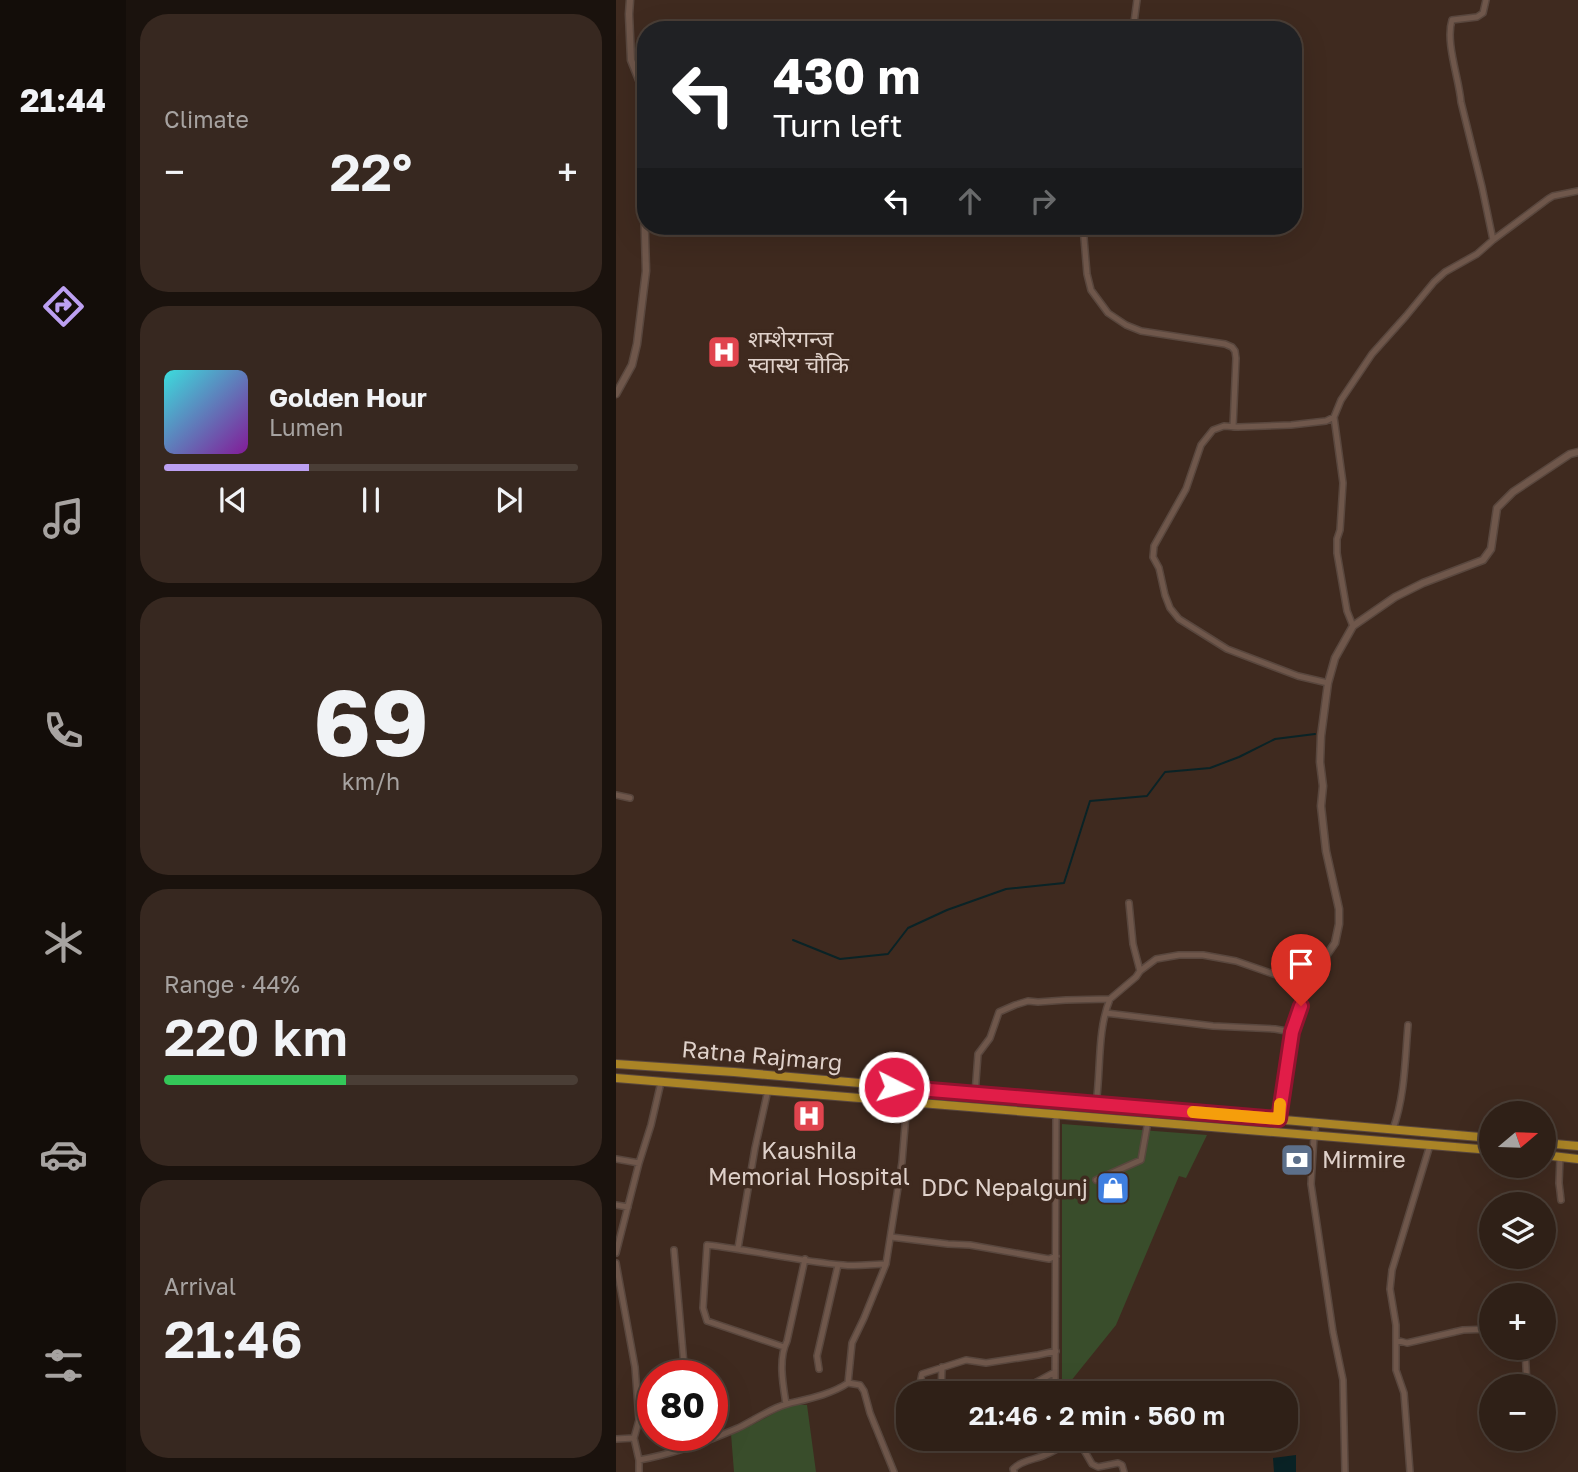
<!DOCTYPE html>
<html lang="en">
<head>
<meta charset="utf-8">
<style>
	body { margin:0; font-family:"Golos Text","Noto Sans Devanagari",sans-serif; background:#372820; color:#f1f3f6; height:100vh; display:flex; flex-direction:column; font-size:26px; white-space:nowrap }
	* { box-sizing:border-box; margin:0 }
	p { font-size:23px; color:#a7a3a1 }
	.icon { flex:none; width:38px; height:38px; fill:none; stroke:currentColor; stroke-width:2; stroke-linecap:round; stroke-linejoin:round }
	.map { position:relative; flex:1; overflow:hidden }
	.sheet { display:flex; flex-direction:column; gap:14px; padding:14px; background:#1a120d; width:490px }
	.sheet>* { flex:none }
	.banner { position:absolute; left:21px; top:21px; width:665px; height:214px; border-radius:28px; box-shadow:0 7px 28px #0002,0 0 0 2px #4a3e36; background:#202124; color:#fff; overflow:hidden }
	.needle { width:46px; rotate:71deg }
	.fabs { position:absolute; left:863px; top:1101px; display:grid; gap:14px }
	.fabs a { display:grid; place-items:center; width:77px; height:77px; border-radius:50%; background:#2f2017; box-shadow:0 7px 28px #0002,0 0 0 2px #4a3e36; font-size:35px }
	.speed { position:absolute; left:21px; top:1360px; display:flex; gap:14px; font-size:35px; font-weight:700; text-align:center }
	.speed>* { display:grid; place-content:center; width:91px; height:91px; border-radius:50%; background:#2f2017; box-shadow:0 7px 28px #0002,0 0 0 2px #4a3e36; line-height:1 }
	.speed .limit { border:10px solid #d22; background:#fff; color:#111 }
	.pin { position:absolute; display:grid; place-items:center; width:60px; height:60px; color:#fff; margin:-72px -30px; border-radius:50% 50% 50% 0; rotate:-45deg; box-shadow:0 0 7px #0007 }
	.pin .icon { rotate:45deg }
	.me { position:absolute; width:77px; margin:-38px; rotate:95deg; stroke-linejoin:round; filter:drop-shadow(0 0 5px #0008) }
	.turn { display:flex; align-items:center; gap:24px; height:147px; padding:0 21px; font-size:32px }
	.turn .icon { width:91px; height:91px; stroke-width:2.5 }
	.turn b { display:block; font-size:49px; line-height:60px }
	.lanes { display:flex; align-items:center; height:66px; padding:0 21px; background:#0003; justify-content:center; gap:35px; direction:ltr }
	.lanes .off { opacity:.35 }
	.big { font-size:52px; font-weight:600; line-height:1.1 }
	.sheet .widget { flex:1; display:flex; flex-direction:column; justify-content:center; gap:10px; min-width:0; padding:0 24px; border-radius:28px; background:#372820 }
	.sheet .dial { align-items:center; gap:0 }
	.dial b { font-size:91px; line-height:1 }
	.song { display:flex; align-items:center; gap:21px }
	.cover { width:84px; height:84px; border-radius:10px; background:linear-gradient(135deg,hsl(180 70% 55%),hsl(290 70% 35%)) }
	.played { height:7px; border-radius:4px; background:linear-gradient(90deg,#bca0f2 35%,#4a3e36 35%) }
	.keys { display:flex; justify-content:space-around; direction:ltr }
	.heat { display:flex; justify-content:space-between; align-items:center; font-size:38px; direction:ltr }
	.charge { height:10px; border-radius:5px; background:linear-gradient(90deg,#34c759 44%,#4a3e36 0) }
	.trip { position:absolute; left:280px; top:1381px; width:402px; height:70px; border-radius:28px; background:#2f2017; box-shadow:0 7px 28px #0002,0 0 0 2px #4a3e36; font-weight:600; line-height:70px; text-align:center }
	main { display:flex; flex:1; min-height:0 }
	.menu { display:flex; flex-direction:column; width:126px; justify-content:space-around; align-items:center; background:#130d09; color:#a7a3a1 }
	.menu .icon { width:49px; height:49px }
	.menu .on { color:#bca0f2 }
	.menu b { font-size:32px; color:#f1f3f6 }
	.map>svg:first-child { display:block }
	.green { fill:#394d2b }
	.water { fill:#0a2326 }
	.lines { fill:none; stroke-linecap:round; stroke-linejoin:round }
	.stream { stroke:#0a2326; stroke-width:2 }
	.minor-casing { stroke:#59473e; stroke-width:8 }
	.tertiary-casing { stroke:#59473e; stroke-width:9 }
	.trunk-casing { stroke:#59473e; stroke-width:10 }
	.minor { stroke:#6f574b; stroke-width:5 }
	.tertiary { stroke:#6f574b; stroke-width:6 }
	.trunk { stroke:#aa8426; stroke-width:8 }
	.route-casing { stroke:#92132f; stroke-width:18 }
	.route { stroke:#e11d48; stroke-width:12 }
	.slow { stroke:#f59e0b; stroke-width:12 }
	.labels { text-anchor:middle; stroke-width:7; stroke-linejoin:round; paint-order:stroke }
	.poi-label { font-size:23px; fill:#dfd1ca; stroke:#3f2a1f; text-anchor:start }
	.street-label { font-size:23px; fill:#dfd1ca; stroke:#3f2a1f }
</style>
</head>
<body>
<main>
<nav class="menu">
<b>21:44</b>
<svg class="icon on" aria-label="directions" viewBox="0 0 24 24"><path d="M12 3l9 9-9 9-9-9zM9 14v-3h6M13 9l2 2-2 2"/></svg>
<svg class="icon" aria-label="music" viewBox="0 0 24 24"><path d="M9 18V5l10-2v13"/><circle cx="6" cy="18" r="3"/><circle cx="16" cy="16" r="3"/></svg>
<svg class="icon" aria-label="phone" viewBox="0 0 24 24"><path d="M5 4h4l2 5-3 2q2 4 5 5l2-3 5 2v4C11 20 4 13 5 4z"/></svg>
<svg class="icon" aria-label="climate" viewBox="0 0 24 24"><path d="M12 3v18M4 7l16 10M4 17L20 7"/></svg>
<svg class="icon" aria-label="car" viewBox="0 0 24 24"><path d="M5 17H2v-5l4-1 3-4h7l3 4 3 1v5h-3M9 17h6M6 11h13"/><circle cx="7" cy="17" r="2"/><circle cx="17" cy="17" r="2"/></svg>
<svg class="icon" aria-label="filters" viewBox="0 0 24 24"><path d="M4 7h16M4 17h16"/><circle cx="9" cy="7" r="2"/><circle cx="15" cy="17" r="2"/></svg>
</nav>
<section class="sheet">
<div class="widget"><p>Climate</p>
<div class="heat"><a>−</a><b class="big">22°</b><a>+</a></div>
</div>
<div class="widget">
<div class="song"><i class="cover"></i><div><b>Golden Hour</b><p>Lumen</p></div></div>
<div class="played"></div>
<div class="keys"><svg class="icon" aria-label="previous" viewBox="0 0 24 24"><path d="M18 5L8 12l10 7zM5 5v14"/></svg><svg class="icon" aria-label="pause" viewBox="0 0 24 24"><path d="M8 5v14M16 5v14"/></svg><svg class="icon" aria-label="next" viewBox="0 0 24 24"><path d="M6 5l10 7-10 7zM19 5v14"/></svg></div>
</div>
<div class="widget dial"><b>69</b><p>km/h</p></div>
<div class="widget"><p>Range · 44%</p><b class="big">220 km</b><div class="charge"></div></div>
<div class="widget"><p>Arrival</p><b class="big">21:46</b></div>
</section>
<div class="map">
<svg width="962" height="1472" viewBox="0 0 962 1472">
	<rect width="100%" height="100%" fill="#3f2a1f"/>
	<path class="green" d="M446,1124l145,11 -21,43 -7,-2 -63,149 -54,67z
		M175,1404l16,1 9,67h-82l-3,-38 4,-3 19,-7z"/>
	<path class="water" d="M680,1455v17h-22l-1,-14z"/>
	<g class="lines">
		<path class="stream" d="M177,940l47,19 48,-5 20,-26 39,-18 59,-21 58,-6 26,-82 57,-5 18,-24 45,-4 29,-11 36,-18 40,-5"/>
		<defs>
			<path id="minor" d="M517,30l4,-30
				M467,226l4,48 4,16 17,23 18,12 15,6 84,13 7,3 3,4 1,7 -3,69
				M877,240l55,-41 5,-3 25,-5
				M737,626l-6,-15 -10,-58v-14l3,-9 3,-47 -9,-66 7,-17 31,-46 34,-38 28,-34 11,-10 32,-18 16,-14 -11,-53 -21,-85c-2,-24 -16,-60 -9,-82l25,-3 6,-4 3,-13
				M712,683l-30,-7 -71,-27 -48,-30 -9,-11 -5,-13 -6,-27 -6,-11 1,-11 32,-57 15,-44 12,-15 11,-4 14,1 53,-2 35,-4 8,-4
				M0,795l14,3
				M513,903l4,41 7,27
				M490,1013l107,13 62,3 17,3
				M359,1094l3,-40 12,-16 9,-26 16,-7 13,-4 10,1 28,-2 44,-1 26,-22 4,-6 16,-12 23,-4h24l33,6 72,25
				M480,1104c5,-33 1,-74 14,-105
				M700,1123l-2,13 -3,48 22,148 10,48 2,92
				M777,1129c12,-33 12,-70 15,-104
				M944,1157l-1,26 2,17
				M0,1159l23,4
				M480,1180l45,-20 7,-39
				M0,1205l12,2
				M275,1237l57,7 22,1 79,14 7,-3
				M122,1248l17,-100 13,-58
				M58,1250l11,126
				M0,1253l23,-90 12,-38 10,-43
				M0,1263l19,104 4,53 -5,18 5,22v12
				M270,1264l16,-102 5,-60
				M780,1340l11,3 56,-13 28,-1
				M909,1348l2,38
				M203,1369l-2,-13 21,-91
				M232,1383l12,2 4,6 6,22 24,59
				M302,1393l4,-19 44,-14 20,3 52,-8 18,-4
				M325,1393l1,-26
				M400,1393l39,-21
				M439,1393l1,-279
				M170,1404c-3,-19 -8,-45 1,-63l18,-82
				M461,1438l15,26 6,3 20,-4 4,2 2,7
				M0,1439l18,-1
				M23,1460c34,-6 67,-18 99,-32 15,-7 33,-20 49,-24 20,-5 43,-9 61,-21l4,-40 12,-25 22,-54c-14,0 -29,3 -43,1 -46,-4 -91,-15 -136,-20l-4,63 4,13 77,26
				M398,1472l-1,-3c9,-9 21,-9 32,-14 11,-4 20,-12 31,-17
				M794,1472l-6,-79 -8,-23v-45l-6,-36 2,-19 38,-125"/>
			<path id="tertiary" d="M0,394l16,-29 5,-21 9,-73 -4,-139 3,-37 -14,-35 -2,-46 1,-14
				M660,1132l16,-100 16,-46 11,-20 16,-23 4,-19v-15l-13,-58 -5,-45 2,-20 -3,-24 1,-26 7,-53 7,-25 18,-32 42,-29 28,-14 60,-23 8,-11 6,-41 16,-16 57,-38 8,-2"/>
			<path id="trunk" d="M0,1064l118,8 757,66
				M0,1078l875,72
				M928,1143l34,3
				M928,1155l34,4"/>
		</defs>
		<use href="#minor" class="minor-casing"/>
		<use href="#tertiary" class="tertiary-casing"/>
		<use href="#trunk" class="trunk-casing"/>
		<use href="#minor" class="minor"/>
		<use href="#tertiary" class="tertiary"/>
		<use href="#trunk" class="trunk"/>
	</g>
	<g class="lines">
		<defs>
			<path id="route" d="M278,1087l385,32 13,-87 9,-26"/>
		</defs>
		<use href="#route" class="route-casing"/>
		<use href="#route" class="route"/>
		<path class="slow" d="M577,1112l86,7 1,-15"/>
	</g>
	<defs>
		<symbol id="hospital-square" viewBox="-11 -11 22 22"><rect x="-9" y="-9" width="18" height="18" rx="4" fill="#e0444e" stroke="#3f2a1f"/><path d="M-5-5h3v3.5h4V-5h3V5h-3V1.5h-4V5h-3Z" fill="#fff"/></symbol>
		<symbol id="bank-square" viewBox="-11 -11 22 22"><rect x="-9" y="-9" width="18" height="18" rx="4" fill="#5c6f8a" stroke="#3f2a1f"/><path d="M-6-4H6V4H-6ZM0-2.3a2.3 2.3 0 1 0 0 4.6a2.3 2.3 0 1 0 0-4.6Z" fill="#fff"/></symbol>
		<symbol id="shop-square" viewBox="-11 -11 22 22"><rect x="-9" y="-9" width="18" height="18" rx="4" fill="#3f7fe0" stroke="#3f2a1f"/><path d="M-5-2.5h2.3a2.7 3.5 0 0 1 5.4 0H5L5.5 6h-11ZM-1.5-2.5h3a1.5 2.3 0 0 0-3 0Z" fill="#fff"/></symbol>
	</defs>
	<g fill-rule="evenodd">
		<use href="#hospital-square" x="89" y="333" width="38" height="38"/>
		<use href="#hospital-square" x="174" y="1097" width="38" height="38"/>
		<use href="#bank-square" x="662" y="1141" width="38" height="38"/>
		<use href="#shop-square" x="478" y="1169" width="38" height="38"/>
	</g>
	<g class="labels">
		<g class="poi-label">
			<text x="132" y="347">शम्शेरगन्ज<tspan x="132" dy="26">स्वास्थ चौकि</tspan></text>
			<text x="193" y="1159" text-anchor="middle">Kaushila<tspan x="193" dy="26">Memorial Hospital</tspan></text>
			<text x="706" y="1168">Mirmire</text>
			<text x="472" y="1196" text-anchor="end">DDC Nepalgunj</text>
		</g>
		<g class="street-label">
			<text transform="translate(146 1056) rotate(5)" y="8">Ratna Rajmarg</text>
		</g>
	</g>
</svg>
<div class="fabs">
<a><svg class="needle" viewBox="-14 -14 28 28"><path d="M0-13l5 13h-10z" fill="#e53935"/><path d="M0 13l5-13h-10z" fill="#a7a3a1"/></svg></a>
<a><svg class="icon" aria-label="layers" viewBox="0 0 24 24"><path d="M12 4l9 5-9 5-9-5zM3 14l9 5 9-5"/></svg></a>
<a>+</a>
<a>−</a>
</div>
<div class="speed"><div class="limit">80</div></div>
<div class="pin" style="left:685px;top:1006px;background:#d93025"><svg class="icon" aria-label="arrive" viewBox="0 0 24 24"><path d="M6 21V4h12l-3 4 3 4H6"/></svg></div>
<svg class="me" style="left:278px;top:1087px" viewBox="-20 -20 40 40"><circle r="17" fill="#e11d48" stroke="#fff" stroke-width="3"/><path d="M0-11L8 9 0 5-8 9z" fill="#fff"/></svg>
<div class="trip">21:46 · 2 min · 560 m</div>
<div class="banner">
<div class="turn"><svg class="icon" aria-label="left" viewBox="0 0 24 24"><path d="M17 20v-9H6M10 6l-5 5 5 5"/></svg><div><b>430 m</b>Turn left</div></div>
<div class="lanes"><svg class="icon" aria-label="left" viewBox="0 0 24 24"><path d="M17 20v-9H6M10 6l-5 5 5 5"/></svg><svg class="icon off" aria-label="ahead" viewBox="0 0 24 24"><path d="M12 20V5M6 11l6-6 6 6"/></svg><svg class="icon off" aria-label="right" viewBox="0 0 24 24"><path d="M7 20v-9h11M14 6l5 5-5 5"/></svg></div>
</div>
</div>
</main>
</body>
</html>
